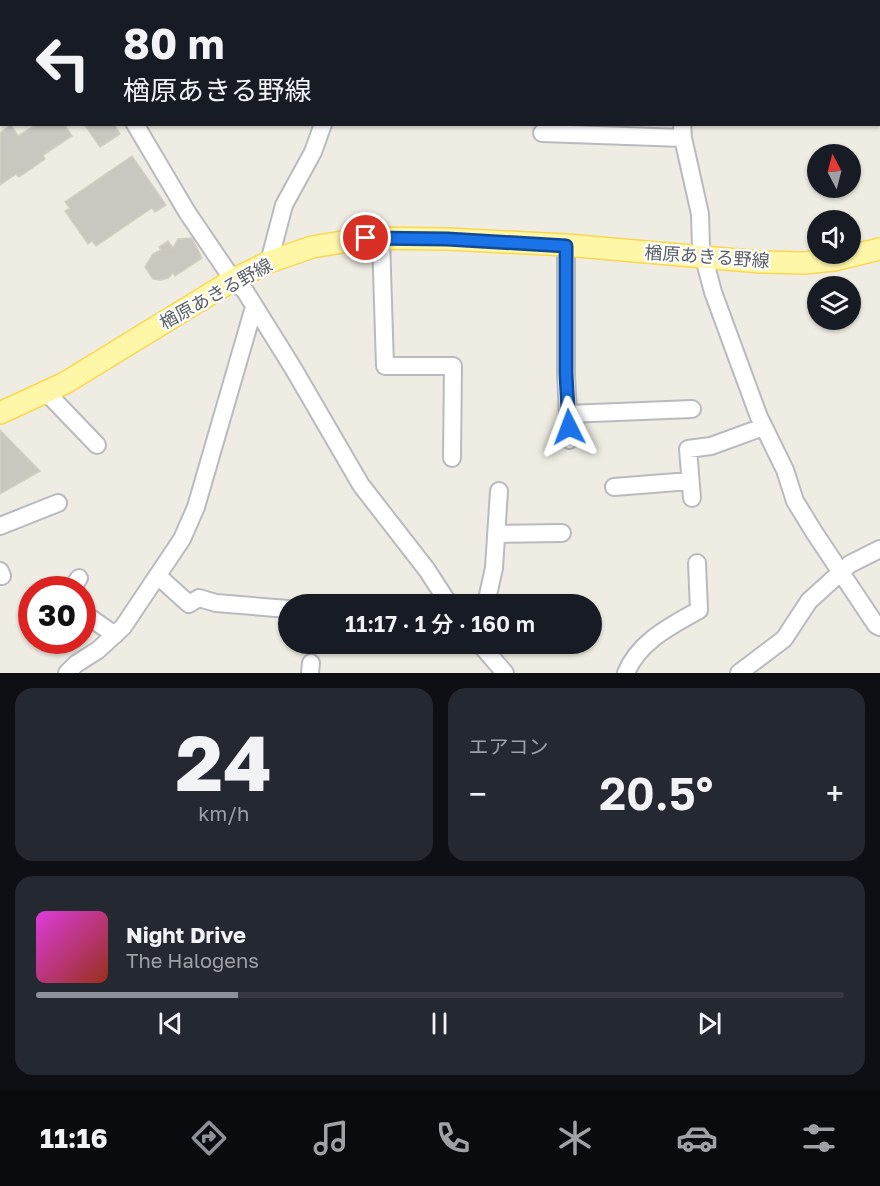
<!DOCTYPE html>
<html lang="ja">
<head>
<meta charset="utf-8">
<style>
	body { margin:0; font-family:"Golos Text","Noto Sans JP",sans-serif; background:#242831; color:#f1f3f6; height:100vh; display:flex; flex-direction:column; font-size:22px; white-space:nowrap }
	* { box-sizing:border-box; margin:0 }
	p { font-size:20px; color:#9ea1a6 }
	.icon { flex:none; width:33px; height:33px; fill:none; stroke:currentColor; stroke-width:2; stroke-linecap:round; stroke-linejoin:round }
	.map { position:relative; height:673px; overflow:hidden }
	.panel { display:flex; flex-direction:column; gap:15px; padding:15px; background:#0d0f14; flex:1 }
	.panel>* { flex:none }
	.banner { position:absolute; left:0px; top:0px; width:880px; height:126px; box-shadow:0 2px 4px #0004; background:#171b24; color:#f1f3f6; overflow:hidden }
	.needle { width:39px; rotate:353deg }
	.fabs { position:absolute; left:807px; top:144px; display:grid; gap:12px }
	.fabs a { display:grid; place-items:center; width:54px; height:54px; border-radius:50%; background:#171b24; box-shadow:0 2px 4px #0004; font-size:30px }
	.speed { position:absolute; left:18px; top:576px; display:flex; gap:12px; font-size:30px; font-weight:700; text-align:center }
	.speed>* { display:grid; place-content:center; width:78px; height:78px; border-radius:50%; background:#171b24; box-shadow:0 2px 4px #0004; line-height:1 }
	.speed .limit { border:9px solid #d22; background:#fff; color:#111 }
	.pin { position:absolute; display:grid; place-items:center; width:51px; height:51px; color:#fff; margin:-26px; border:3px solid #fff; border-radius:50%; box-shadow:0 2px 6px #0007 }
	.me { position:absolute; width:66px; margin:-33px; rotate:357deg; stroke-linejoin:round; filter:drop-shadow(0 0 4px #0008) }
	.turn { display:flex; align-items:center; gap:21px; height:126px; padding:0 24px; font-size:27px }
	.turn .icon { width:78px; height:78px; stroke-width:2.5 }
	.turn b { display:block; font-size:42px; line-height:51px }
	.big { font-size:45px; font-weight:600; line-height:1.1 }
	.panel .tile { flex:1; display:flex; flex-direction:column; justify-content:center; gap:9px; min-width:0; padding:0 21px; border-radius:18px; background:#242831 }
	.panel .dial { align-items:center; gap:0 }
	.dial b { font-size:78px; line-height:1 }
	.song { display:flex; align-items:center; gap:18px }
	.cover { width:72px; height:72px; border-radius:9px; background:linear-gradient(135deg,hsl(300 70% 55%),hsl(10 70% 35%)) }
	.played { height:6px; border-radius:3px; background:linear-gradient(90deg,#8c9099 25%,#363941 25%) }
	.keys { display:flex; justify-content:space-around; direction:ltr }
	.heat { display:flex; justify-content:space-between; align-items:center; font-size:33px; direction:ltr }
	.panel .tiles { flex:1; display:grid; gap:15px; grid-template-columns:1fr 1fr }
	.tile:last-child { grid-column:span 2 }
	.trip { position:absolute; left:278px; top:594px; width:324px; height:60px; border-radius:30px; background:#171b24; box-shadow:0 2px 4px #0004; font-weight:600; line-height:60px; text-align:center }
	.tabs { display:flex; height:96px; justify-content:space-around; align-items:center; background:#090b0e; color:#9ea1a6 }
	.tabs .icon { width:42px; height:42px }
	.tabs .selected { color:#8c9099 }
	.tabs b { font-size:27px; color:#f1f3f6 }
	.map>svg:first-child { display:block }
	.building { fill:#cac7c0; stroke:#d4cfc1; stroke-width:1.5 }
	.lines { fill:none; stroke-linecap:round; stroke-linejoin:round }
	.minor-casing { stroke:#b8bac0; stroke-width:20 }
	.major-casing { stroke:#fad751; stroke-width:24 }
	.path { stroke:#96caa9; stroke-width:3; stroke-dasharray:6 3; stroke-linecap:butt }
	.minor { stroke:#fff; stroke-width:16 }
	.major { stroke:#fff7a8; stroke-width:21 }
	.route-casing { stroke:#114b97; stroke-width:15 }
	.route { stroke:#1a73e8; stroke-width:10 }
	.labels { text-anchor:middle; stroke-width:4.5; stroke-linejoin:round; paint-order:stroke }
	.street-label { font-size:18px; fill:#5b5f65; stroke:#fff }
</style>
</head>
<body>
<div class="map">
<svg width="880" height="673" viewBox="0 0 880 673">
	<rect width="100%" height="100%" fill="#efede3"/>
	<path class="building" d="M37,124h27l8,12 -29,19 2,4 -26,18 -3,-3 -16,11v-52l11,-8 7,11z
		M84,124h30l6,10 -20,13z
		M132,156l34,49 -11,7 -3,-4 -56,38 -4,-5 -4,3 -23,-33 5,-3 -5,-6z
		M192,238l10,20 -27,18 -2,-3 -5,5 -7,2 -8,-1 -8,-12 8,-13 8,-4 -2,-3 9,-6 5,7 5,-9z
		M0,430l40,41 -40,23z"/>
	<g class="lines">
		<defs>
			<path id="minor" d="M64,0l1,2
				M333,0l7,2
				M837,0v2
				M267,2v-2
				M365,2v-2
				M706,2v-2
				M0,108l2,-1
				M135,124l52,88 46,68 12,11 48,77 68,117 66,85 22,34
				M682,124l1,14 17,76 1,33 12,45 46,125 26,53 10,31 19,31 62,93 4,2
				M542,133l141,5
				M381,239l4,127h68l-1,92
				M566,245v129l2,40 124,-5
				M269,262l15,-57 29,-53 10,-28
				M46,392l51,53
				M568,414l1,26
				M614,487l76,-6
				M692,498l-4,-49 23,-3 52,-19
				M0,526l58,-23
				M496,534l66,-1
				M0,571l2,5
				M159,577l30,27 10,-6 17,5 72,6
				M71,590l8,-12
				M486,604l8,-36 5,-77
				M82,612l33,23
				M480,644l25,29
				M67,673l9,-9 22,-14 25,-23 59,-88 14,-32 58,-200
				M310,673l1,-10
				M626,673c13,-32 45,-47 73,-63l-2,-47
				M739,673l45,-34 25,-38 32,-29 9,-8 30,-15"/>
			<path id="major" d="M0,413l65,-30 168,-103 36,-18 43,-15 54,-9 81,1 119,6 195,17 43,1 30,-3 46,-11"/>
		</defs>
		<use href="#minor" class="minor-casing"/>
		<use href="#major" class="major-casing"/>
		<path class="path" d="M119,2l1,-2"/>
		<use href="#minor" class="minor"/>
		<use href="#major" class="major"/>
	</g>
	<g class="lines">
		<defs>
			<path id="route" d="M366,238l81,1 119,7v128l3,53"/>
		</defs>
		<use href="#route" class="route-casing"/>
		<use href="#route" class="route"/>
	</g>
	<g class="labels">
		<g class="street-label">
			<text transform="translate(707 257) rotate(4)" y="6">楢原あきる野線</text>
			<text transform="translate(216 294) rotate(-29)" y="6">楢原あきる野線</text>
		</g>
	</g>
</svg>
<div class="fabs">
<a><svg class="needle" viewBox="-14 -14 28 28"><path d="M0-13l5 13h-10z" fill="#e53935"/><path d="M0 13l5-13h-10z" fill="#9ea1a6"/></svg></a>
<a><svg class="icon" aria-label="sound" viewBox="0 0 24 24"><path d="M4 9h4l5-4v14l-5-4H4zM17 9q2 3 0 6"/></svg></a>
<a><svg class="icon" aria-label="layers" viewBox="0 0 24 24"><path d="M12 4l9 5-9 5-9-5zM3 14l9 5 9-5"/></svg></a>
</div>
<div class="speed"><div class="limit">30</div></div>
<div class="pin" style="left:366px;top:238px;background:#d93025"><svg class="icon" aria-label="arrive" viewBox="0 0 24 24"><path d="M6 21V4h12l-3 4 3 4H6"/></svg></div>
<svg class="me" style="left:569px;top:427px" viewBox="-20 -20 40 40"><path d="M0-17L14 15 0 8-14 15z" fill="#1a73e8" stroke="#fff" stroke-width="4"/></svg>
<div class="trip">11:17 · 1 分 · 160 m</div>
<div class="banner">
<div class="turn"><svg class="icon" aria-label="left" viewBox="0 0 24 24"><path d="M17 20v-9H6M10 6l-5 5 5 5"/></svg><div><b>80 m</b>楢原あきる野線</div></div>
</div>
</div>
<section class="panel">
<div class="tiles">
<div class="tile dial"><b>24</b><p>km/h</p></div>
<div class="tile"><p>エアコン</p>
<div class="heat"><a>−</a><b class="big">20.5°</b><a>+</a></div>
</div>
<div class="tile">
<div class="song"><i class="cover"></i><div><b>Night Drive</b><p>The Halogens</p></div></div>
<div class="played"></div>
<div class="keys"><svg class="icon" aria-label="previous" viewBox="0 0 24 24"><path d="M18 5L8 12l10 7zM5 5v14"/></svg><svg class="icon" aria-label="pause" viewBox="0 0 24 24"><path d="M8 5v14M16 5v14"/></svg><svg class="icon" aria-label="next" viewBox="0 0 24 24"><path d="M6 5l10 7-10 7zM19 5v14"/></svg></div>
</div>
</div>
</section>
<nav class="tabs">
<b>11:16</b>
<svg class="icon selected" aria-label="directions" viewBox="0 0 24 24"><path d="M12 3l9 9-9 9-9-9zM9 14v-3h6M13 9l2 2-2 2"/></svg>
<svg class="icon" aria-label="music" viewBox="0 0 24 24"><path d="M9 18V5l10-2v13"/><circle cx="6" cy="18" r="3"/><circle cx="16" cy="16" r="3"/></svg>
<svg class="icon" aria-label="phone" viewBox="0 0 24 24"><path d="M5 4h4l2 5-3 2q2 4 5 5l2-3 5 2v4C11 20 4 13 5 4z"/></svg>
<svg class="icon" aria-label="climate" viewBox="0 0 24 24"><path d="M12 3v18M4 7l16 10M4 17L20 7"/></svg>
<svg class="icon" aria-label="car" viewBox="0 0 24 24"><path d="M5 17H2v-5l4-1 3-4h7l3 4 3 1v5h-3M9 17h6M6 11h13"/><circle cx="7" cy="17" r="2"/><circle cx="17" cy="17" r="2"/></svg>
<svg class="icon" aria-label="filters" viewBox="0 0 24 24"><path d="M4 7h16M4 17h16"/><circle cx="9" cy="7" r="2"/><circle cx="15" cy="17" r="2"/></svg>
</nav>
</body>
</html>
